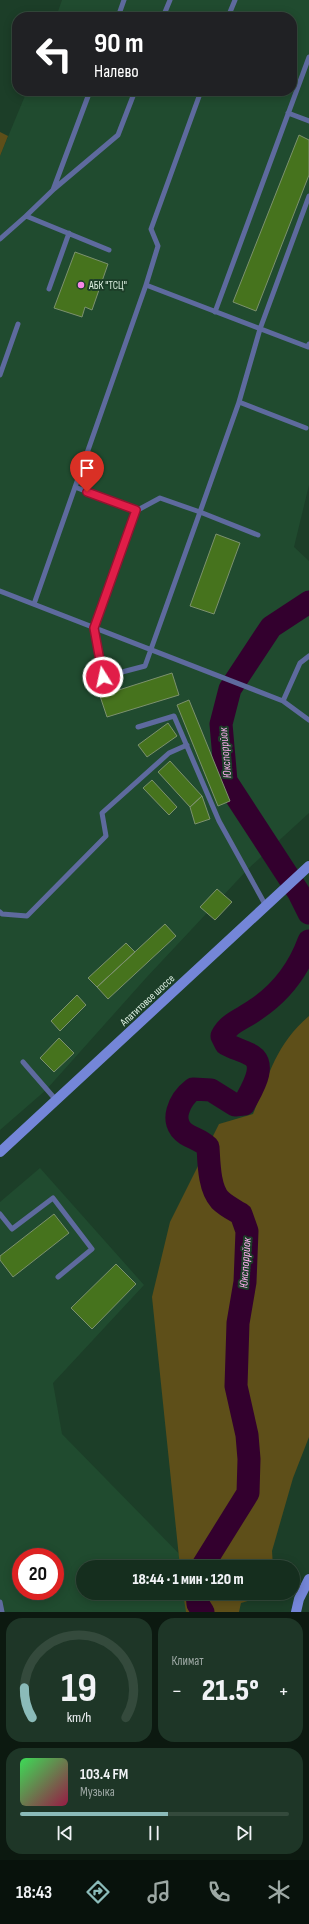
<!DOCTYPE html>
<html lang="ru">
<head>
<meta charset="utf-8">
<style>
	body { margin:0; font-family:"Sofia Sans Condensed",sans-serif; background:#1e3627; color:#f1f3f6; height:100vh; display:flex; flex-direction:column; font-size:15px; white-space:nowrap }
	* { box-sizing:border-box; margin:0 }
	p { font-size:13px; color:#9da8a4 }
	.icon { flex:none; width:22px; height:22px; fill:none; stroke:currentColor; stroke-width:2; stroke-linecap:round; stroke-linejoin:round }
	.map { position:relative; height:1612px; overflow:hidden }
	.side { display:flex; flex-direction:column; gap:6px; padding:6px; background:#0c1910; flex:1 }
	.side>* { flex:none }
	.guide { position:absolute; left:12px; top:12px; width:285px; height:84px; border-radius:16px; box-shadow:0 2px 10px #0003,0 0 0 1px #344a3c; background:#202124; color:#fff; overflow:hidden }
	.speed { position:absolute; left:12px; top:1548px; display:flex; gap:8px; font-size:20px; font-weight:700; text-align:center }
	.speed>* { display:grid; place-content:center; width:52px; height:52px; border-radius:50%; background:#152e1e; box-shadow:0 2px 10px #0003,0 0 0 1px #344a3c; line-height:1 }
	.speed .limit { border:6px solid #d22; background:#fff; color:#111 }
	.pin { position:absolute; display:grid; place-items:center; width:34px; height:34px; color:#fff; margin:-41px -17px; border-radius:50% 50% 50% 0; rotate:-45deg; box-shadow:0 0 4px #0007 }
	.pin .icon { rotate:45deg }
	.me { position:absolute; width:44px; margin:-22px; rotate:350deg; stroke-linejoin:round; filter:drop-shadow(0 0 3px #0008) }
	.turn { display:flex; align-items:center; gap:14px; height:84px; padding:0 16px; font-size:18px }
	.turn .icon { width:52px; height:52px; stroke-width:2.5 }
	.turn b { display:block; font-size:28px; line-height:34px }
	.big { font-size:30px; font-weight:800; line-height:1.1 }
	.side .card { flex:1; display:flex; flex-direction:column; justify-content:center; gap:6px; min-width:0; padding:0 14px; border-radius:16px; background:#1e3627 }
	.side .dial { align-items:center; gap:0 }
	.dial svg { height:104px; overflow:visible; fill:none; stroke:#344a3c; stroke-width:7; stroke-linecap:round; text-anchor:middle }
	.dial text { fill:#f1f3f6; stroke:none }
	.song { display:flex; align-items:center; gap:12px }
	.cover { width:48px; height:48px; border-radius:6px; background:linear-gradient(135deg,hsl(130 70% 55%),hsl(340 70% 35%)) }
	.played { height:4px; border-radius:2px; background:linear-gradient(90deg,#8bbbb9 55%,#344a3c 55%) }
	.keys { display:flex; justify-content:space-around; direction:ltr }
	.heat { display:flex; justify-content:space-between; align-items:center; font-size:22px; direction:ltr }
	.side .tiles { flex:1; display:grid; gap:6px; grid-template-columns:1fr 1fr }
	.card:last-child { grid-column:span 2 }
	.trip { position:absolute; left:76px; top:1560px; width:224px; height:40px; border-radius:20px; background:#152e1e; box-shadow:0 2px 10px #0003,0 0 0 1px #344a3c; font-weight:800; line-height:40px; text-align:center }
	.dock { display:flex; height:64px; justify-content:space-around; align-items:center; background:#08120c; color:#9da8a4 }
	.dock .icon { width:28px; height:28px }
	.dock .on { color:#8bbbb9 }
	.dock b { font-size:18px; color:#f1f3f6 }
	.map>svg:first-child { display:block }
	.built { fill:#204b2f; fill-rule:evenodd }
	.green { fill:#5e4f19 }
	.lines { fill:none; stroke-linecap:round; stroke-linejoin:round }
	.river { stroke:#33002e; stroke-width:23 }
	.building { fill:#46731d; stroke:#7c916e }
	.lane { stroke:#5e6a9e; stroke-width:5 }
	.secondary { stroke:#7486d8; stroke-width:10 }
	.route-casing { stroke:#92132f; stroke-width:10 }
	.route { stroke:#e11d48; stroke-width:7 }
	.poi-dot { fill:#f987e8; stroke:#1c3e28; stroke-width:1.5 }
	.labels { text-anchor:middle; stroke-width:4; stroke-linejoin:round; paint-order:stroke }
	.poi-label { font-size:11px; fill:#dcefe1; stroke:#1c3e28; text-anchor:start }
	.street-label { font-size:11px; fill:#dcefe1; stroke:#1c3e28 }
	.water-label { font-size:12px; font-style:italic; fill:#fbaced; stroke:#1c3e28 }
</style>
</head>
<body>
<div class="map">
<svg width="309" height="1612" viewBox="0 0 309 1612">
	<rect width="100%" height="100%" fill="#1c3e28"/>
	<path class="built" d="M62,0h247v485l-15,62 15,14v252l-60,55 -103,110 -100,112 -46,40v-974l27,-65h265v-74h-236z
		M40,1168l104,117 -91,98 9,51 130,133h-109v26h134l19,19h-236v-410zM21,1557h34v34h-34z"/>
	<path class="green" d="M0,132l8,4 -8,20z
		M309,1016v421l-16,41 -21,73 1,16h-93l-28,-270 18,-75 49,-98 34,-10c16,-39 23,-70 56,-98z
		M183,1593h79l-4,5 -17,5 -2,9h-53z"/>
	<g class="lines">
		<path class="river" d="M309,602l-38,25 -41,62 -9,35 5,57 73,112 10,20
			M202,1567l46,-74 1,-34 -2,-24 -11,-49 2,-63 7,-41 2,-51 -6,-17c-7,-4 -15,-8 -21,-14 -11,-12 -11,-37 -12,-53 -7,-7 -14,-8 -22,-13 -18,-12 -6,-35 7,-45l18,1 24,15 9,-1c6,-12 26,-41 5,-50 -8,-4 -16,-6 -23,-10l-4,-8c7,-14 21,-17 33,-26 26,-17 43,-39 54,-69
			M197,1593l1,11 5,8"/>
	</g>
	<path class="building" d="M299,135l10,5v35l-53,136 -23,-9z
		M75,252l33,12 -16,46 -7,-3 -3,10 -28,-9z
		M216,534l24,9 -26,71 -24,-8z
		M172,673l7,22 -72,22 -7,-21z
		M189,700l41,101 -12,5 -41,-101z
		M168,723l9,13 -30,21 -9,-12z
		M170,761l32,35 -12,11 -32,-35z
		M152,780l25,27 -8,8 -26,-27z
		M202,796l8,23 -15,5 -5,-17z
		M217,889l15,13 -17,18 -15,-13z
		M165,924l11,12 -68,63 -11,-12z
		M126,943l9,9 -38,35 -9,-9z
		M77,995l9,10 -26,26 -9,-10z
		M59,1038l15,15 -20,19 -14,-14z
		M54,1214l15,19 -56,44 -13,-17v-4z
		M116,1264l20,20 -44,45 -21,-21z"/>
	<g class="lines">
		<path class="lane" d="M118,17l6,-17
			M163,17l7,-17
			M228,17l7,-17
			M288,113l21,8
			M54,189l64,-54 17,-44
			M26,216l27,-26 37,-99
			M0,239l26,-23 83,34
			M146,285l12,-39 -7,-17 50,-138
			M49,289l20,-56
			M215,312l94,-255
			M0,375l18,-51
			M239,402l67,26
			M75,487l61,24
			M160,498l40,14 -55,154 -42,11 -9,-49 42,-117z
			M258,535l-58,-23 39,-110 21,-73 49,-133
			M0,591l283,110 26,19
			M34,604l112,-319 162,62 1,-3
			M283,701l17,-38 9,-7
			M138,727l36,-11 45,105 47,85
			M0,912l2,2 25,2 79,-80 -4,-23 67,-60 18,-8
			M23,1062l33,38
			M0,1214l12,15 41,-31 39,51 -34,28
			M0,1602l2,10"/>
		<path class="secondary" d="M0,1152l309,-286
			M296,1612l3,-13 10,-20"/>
	</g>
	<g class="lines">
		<defs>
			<path id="route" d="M87,492l49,18 -42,118 9,49"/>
		</defs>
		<use href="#route" class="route-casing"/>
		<use href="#route" class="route"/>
	</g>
	<circle class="poi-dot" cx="81" cy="285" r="4"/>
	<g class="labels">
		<g class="poi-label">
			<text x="89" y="289">АБК "ТСЦ"</text>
		</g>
		<g class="street-label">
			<text transform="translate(147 1000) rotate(-43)" y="4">Апатитовое шоссе</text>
		</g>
		<g class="water-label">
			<text transform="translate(225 753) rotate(-95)" y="4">Юкспоррйок</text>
			<text transform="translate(245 1263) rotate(-86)" y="4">Юкспоррйок</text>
		</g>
	</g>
</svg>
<div class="speed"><div class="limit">20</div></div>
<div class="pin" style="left:87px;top:492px;background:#d93025"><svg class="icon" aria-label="arrive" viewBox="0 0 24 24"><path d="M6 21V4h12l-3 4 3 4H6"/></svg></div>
<svg class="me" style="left:103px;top:677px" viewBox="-20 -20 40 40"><circle r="17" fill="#e11d48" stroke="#fff" stroke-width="3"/><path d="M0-11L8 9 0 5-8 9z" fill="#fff"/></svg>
<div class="trip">18:44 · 1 мин · 120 m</div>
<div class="guide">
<div class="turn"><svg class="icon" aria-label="left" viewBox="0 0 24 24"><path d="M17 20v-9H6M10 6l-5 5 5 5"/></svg><div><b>90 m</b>Налево</div></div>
</div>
</div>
<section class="side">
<div class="tiles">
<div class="card dial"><svg viewBox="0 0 100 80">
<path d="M14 69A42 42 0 1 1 86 69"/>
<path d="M14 69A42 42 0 0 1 8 46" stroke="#8bbbb9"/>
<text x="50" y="56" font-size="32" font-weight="700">19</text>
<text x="50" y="72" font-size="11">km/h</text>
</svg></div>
<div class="card"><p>Климат</p>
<div class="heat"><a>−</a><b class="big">21.5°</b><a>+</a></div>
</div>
<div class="card">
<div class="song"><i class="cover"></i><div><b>103.4 FM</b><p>Музыка</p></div></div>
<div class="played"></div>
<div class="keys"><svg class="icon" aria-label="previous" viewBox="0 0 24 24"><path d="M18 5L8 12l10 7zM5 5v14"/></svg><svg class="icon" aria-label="pause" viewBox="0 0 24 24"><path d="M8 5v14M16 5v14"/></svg><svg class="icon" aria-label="next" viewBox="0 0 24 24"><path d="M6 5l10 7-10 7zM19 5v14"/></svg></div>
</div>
</div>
</section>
<nav class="dock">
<b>18:43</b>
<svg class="icon on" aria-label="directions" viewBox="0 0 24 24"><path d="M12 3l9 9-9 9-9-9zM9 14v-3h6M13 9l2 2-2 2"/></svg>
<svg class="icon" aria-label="music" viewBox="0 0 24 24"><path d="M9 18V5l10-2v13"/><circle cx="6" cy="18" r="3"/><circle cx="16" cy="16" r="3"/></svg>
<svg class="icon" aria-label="phone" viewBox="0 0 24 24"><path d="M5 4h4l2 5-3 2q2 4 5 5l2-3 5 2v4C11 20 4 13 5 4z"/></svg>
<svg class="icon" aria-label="climate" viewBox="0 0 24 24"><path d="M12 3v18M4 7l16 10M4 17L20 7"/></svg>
</nav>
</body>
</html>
